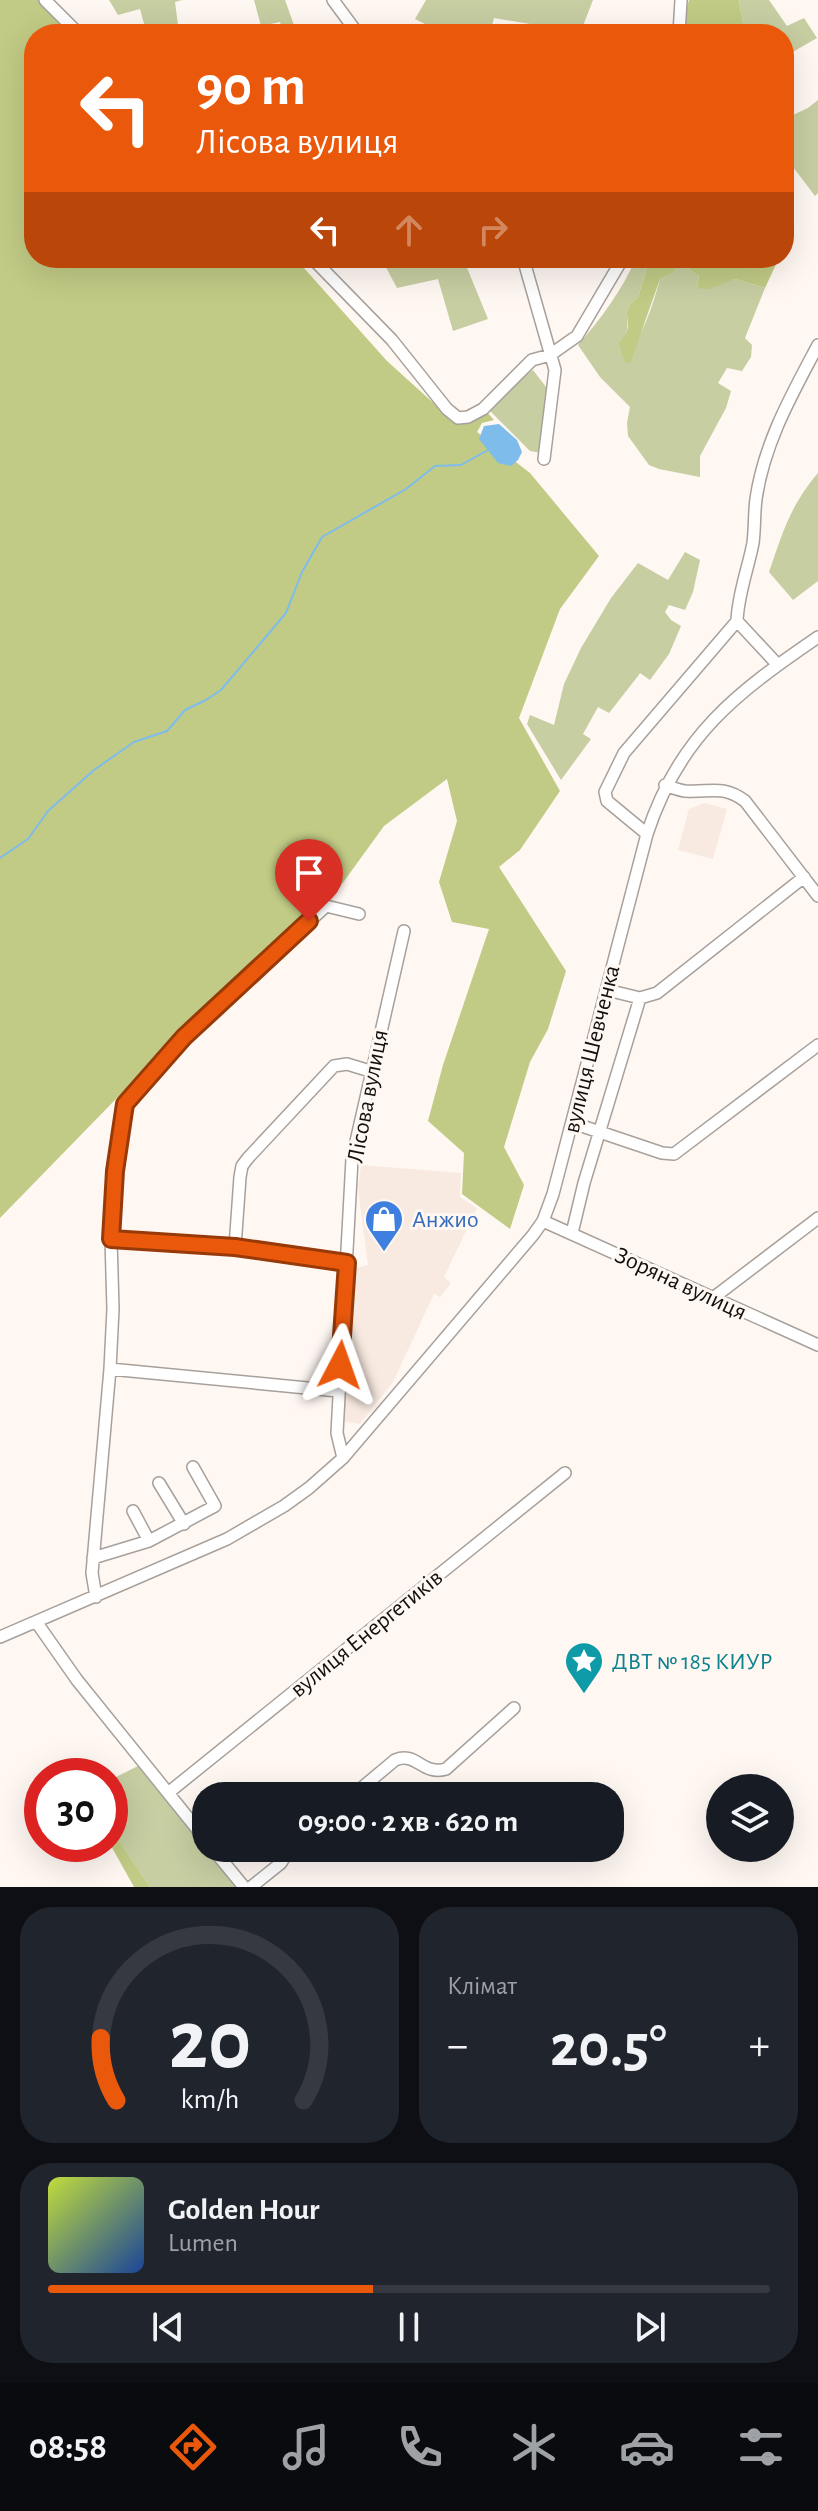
<!DOCTYPE html>
<html lang="uk">
<head>
<meta charset="utf-8">
<style>
	body { margin:0; font-family:"Alegreya Sans",sans-serif; background:#20242c; color:#f1f3f6; height:100vh; display:flex; flex-direction:column; font-size:30px; white-space:nowrap }
	* { box-sizing:border-box; margin:0 }
	p { font-size:26px; color:#9ea1a6 }
	.icon { flex:none; width:44px; height:44px; fill:none; stroke:currentColor; stroke-width:2; stroke-linecap:round; stroke-linejoin:round }
	.map { position:relative; height:1887px; overflow:hidden }
	.side { display:flex; flex-direction:column; gap:20px; padding:20px; background:#0d0f14; flex:1 }
	.side>* { flex:none }
	.banner { position:absolute; left:24px; top:24px; width:770px; height:244px; border-radius:32px; box-shadow:0 8px 32px #0002; background:#ea580c; color:#fff; overflow:hidden }
	.tools { position:absolute; left:706px; top:1774px; display:grid; gap:16px }
	.tools a { display:grid; place-items:center; width:88px; height:88px; border-radius:50%; background:#171b24; box-shadow:0 8px 32px #0002; font-size:40px }
	.speed { position:absolute; left:24px; top:1758px; display:flex; gap:16px; font-size:40px; font-weight:700; text-align:center }
	.speed>* { display:grid; place-content:center; width:104px; height:104px; border-radius:50%; background:#171b24; box-shadow:0 8px 32px #0002; line-height:1 }
	.speed .limit { border:12px solid #d22; background:#fff; color:#111 }
	.pin { position:absolute; display:grid; place-items:center; width:68px; height:68px; color:#fff; margin:-82px -34px; border-radius:50% 50% 50% 0; rotate:-45deg; box-shadow:0 0 8px #0007 }
	.pin .icon { rotate:45deg }
	.me { position:absolute; width:88px; margin:-44px; rotate:4deg; stroke-linejoin:round; filter:drop-shadow(0 0 6px #0008) }
	.turn { display:flex; align-items:center; gap:28px; height:168px; padding:0 40px; font-size:36px }
	.turn .icon { width:104px; height:104px; stroke-width:2.5 }
	.turn b { display:block; font-size:56px; line-height:68px }
	.lanes { display:flex; align-items:center; height:76px; padding:0 40px; background:#0003; justify-content:center; gap:40px; direction:ltr }
	.lanes .off { opacity:.35 }
	.big { font-size:60px; font-weight:600; line-height:1.1 }
	.side .card { flex:1; display:flex; flex-direction:column; justify-content:center; gap:12px; min-width:0; padding:0 28px; border-radius:32px; background:#20242c }
	.side .dial { align-items:center; gap:0 }
	.dial svg { height:208px; overflow:visible; fill:none; stroke:#363941; stroke-width:7; stroke-linecap:round; text-anchor:middle }
	.dial text { fill:#f1f3f6; stroke:none }
	.song { display:flex; align-items:center; gap:24px }
	.cover { width:96px; height:96px; border-radius:12px; background:linear-gradient(135deg,hsl(70 70% 55%),hsl(220 70% 35%)) }
	.played { height:8px; border-radius:4px; background:linear-gradient(90deg,#ea580c 45%,#363941 45%) }
	.keys { display:flex; justify-content:space-around; direction:ltr }
	.heat { display:flex; justify-content:space-between; align-items:center; font-size:44px; direction:ltr }
	.side .tiles { flex:1; display:grid; gap:20px; grid-template-columns:1fr 1fr }
	.card:last-child { grid-column:span 2 }
	.trip { position:absolute; left:192px; top:1782px; width:432px; height:80px; border-radius:32px; background:#171b24; box-shadow:0 8px 32px #0002; font-weight:600; line-height:80px; text-align:center }
	.tabs { display:flex; height:128px; justify-content:space-around; align-items:center; background:#090b0e; color:#9ea1a6 }
	.tabs .icon { width:56px; height:56px }
	.tabs .current { color:#ea580c }
	.tabs b { font-size:36px; color:#f1f3f6 }
	.map>svg:first-child { display:block }
	.built { fill:#f8eae0 }
	.green { fill:#c7cea2 }
	.forest { fill:#c1cb85 }
	.water { fill:#7ebceb }
	.lines { fill:none; stroke-linecap:round; stroke-linejoin:round }
	.stream { stroke:#7ebceb; stroke-width:2 }
	.minor-casing { stroke:#a7a09b; stroke-width:14 }
	.minor { stroke:#fff; stroke-width:11 }
	.route-casing { stroke:#983908; stroke-width:20 }
	.route { stroke:#ea580c; stroke-width:14 }
	.labels { text-anchor:middle; stroke-width:6; stroke-linejoin:round; paint-order:stroke }
	.street-label { font-size:24px; fill:#12100e; stroke:#fff7f2 }
	.shop-label { font-size:24px; fill:#366cbe; stroke:#fff7f2; text-anchor:start }
	.culture-label { font-size:24px; fill:#0d838f; stroke:#fff7f2; text-anchor:start }
</style>
</head>
<body>
<div class="map">
<svg width="818" height="1887" viewBox="0 0 818 1887">
	<rect width="100%" height="100%" fill="#fff7f2"/>
	<path class="built" d="M704,803l23,6 -14,50 -35,-9 11,-41z
		M361,1165l100,8 -1,24 17,11 -33,69 7,6 -11,14 -6,-3 -41,88 -33,42 -19,-3 4,-81 6,-3 4,-69 13,-3 -10,-76z"/>
	<path class="green" d="M109,0h73l-7,2 3,23 -32,6 -6,-22 -22,6z
		M254,0h31l10,28 -12,2 -3,-8 -19,4z
		M426,0h167l-12,31 6,3h-57v-10l-36,-6 -4,16h-45l-30,-15z
		M739,0h30l18,26 17,-8 13,20 -33,19v-23h-39z
		M818,100v93l-3,3 -31,-41v-36l24,-11z
		M381,258h82l25,61 -35,12 -15,-52 -41,9z
		M636,258h14l-12,39 -8,7 -4,9c5,16 -5,31 -2,48 17,-22 29,-55 36,-82l13,-6 7,-10 19,13 -2,12 38,-9 30,9 -20,50 7,7 -1,12 -9,14 -15,-3 -9,15 13,8 -5,17 -26,48v21l-41,-8 -10,-4 -21,-29 -1,-13 3,-16 -30,-30 -22,-32c22,-25 45,-56 58,-87z
		M533,370l13,17 -5,66 -11,-2 -41,-41 19,-23z
		M818,473v108l-25,19 -24,-28c14,-40 21,-66 49,-99z
		M685,552l15,8 -7,32 -8,18 -16,-5 -4,7 6,8 10,6 -12,28 -19,26 -10,-7 -2,3 -29,37 -11,-6 -15,27 8,5 -30,41 -34,-56 3,-9 24,10 10,-41 17,-36 30,-50 27,-35 30,17z
		M144,1763l62,77v8h6l32,39h-94l-40,-59v-48z"/>
	<path class="forest" d="M0,0h38l34,34h-38v224h261l92,103 63,57 36,-7 8,9 -12,3 -5,9 53,41 69,83 -39,53 -41,109 41,73 -40,59 -21,17 67,104 -18,58 -18,33 -26,85 20,38 -14,44 -48,-35 2,-41 -36,-32 15,-56 46,-136 -37,-7 -13,-40 18,-61 -10,-42 -63,47 -58,80 -138,119 -188,193z
		M689,0h50l6,34h-66z
		M650,258h129l-14,30 -30,-9 -26,10 -12,-1 2,-12 -19,-13 -7,10 -13,6 -30,85 -6,-3 -5,-18c9,-9 11,-17 7,-30l4,-9 8,-7z
		M110,1828l3,4 37,55h-16l-24,-43z"/>
	<path class="water" d="M499,424l18,16 5,12 -4,8 -7,6 -13,-3 -19,-24 5,-13z"/>
	<g class="lines">
		<path class="stream" d="M0,858l28,-19 20,-28 46,-41 40,-28 33,-11 18,-21 21,-10 15,-10 65,-77 16,-41 20,-35 84,-48 29,-23 26,-1 27,-15"/>
		<defs>
			<path id="minor" d="M45,0l34,34
				M333,0l25,34
				M679,34l2,-34
				M312,258l80,82 55,69 11,9 10,-1 15,-8 49,-49 18,-5 27,-19 46,-78
				M523,258l32,112 -11,89
				M737,621l40,43
				M665,785c6,2 13,5 20,6 24,2 37,-7 60,10l73,95
				M647,834l-40,-33 -2,-9 19,-39 113,-132c1,-27 11,-52 16,-78 2,-15 1,-29 3,-44 8,-56 36,-105 62,-154
				M607,990l33,8 17,-5 147,-116
				M573,1123l89,30 12,1 144,-109
				M543,1221l275,124
				M572,1233l12,-50 56,-185
				M111,1239l124,8 112,16
				M235,1247l5,-70 2,-11 6,-8 86,-92 13,-2 23,7
				M713,1298l105,-80
				M110,1369l228,22
				M343,1458l-6,-25 15,-274 52,-228
				M159,1483l25,41
				M133,1511l16,30
				M93,1558l56,-17 66,-35 -22,-39
				M96,1597l-4,-24 18,-204 3,-60 -2,-70 4,-68 10,-67 59,-67 142,-131 33,8
				M37,1623l40,57 129,160
				M0,1637l227,-98 57,-33 25,-18 34,-30 190,-223 10,-14 10,-27 94,-360c32,-98 89,-141 171,-197
				M168,1793l397,-320
				M352,1796l43,-36c22,-9 27,16 51,9l68,-61
				M212,1848l32,39
				M251,1887l30,-24 9,-15"/>
		</defs>
		<use href="#minor" class="minor-casing"/>
		<use href="#minor" class="minor"/>
	</g>
	<g class="lines">
		<defs>
			<path id="route" d="M309,921l-125,116 -59,67 -10,67 -4,68 124,8 112,16 -7,102"/>
		</defs>
		<use href="#route" class="route-casing"/>
		<use href="#route" class="route"/>
	</g>
	<defs>
		<symbol id="shop-pin" viewBox="-11 -11 22 30"><path d="M0 17L-7.5 6A9.5 9.5 0 1 1 7.5 6Z" fill="#3f7fe0" stroke="#fff7f2"/><path d="M-5-2.5h2.3a2.7 3.5 0 0 1 5.4 0H5L5.5 6h-11ZM-1.5-2.5h3a1.5 2.3 0 0 0-3 0Z" fill="#fff"/></symbol>
		<symbol id="sight-pin" viewBox="-11 -11 22 30"><path d="M0 17L-7.5 6A9.5 9.5 0 1 1 7.5 6Z" fill="#0f9aa8" stroke="#fff7f2"/><path d="M0-6L1.8-2.2L6-1.7L2.9 1.2L3.7 5.4L0 3.3L-3.7 5.4L-2.9 1.2L-6-1.7L-1.8-2.2Z" fill="#fff"/></symbol>
	</defs>
	<g fill-rule="evenodd">
		<use href="#shop-pin" x="362" y="1197" width="44" height="60"/>
		<use href="#sight-pin" x="562" y="1639" width="44" height="60"/>
	</g>
	<g class="labels">
		<g class="street-label">
			<text transform="translate(591 1049) rotate(-76)" y="8">вулиця Шевченка</text>
			<text transform="translate(367 1096) rotate(-79)" y="8">Лісова вулиця</text>
			<text transform="translate(681 1283) rotate(25)" y="8">Зоряна вулиця</text>
			<text transform="translate(366 1633) rotate(-39)" y="8">вулиця Енергетиків</text>
		</g>
		<g class="shop-label">
			<text x="412" y="1227">Анжио</text>
		</g>
		<g class="culture-label">
			<text x="612" y="1669">ДВТ № 185 КИУР</text>
		</g>
	</g>
</svg>
<div class="tools">
<a><svg class="icon" aria-label="layers" viewBox="0 0 24 24"><path d="M12 4l9 5-9 5-9-5zM3 14l9 5 9-5"/></svg></a>
</div>
<div class="speed"><div class="limit">30</div></div>
<div class="pin" style="left:309px;top:921px;background:#d93025"><svg class="icon" aria-label="arrive" viewBox="0 0 24 24"><path d="M6 21V4h12l-3 4 3 4H6"/></svg></div>
<svg class="me" style="left:340px;top:1365px" viewBox="-20 -20 40 40"><path d="M0-17L14 15 0 8-14 15z" fill="#ea580c" stroke="#fff" stroke-width="4"/></svg>
<div class="trip">09:00 · 2 хв · 620 m</div>
<div class="banner">
<div class="turn"><svg class="icon" aria-label="left" viewBox="0 0 24 24"><path d="M17 20v-9H6M10 6l-5 5 5 5"/></svg><div><b>90 m</b>Лісова вулиця</div></div>
<div class="lanes"><svg class="icon" aria-label="left" viewBox="0 0 24 24"><path d="M17 20v-9H6M10 6l-5 5 5 5"/></svg><svg class="icon off" aria-label="ahead" viewBox="0 0 24 24"><path d="M12 20V5M6 11l6-6 6 6"/></svg><svg class="icon off" aria-label="right" viewBox="0 0 24 24"><path d="M7 20v-9h11M14 6l5 5-5 5"/></svg></div>
</div>
</div>
<section class="side">
<div class="tiles">
<div class="card dial"><svg viewBox="0 0 100 80">
<path d="M14 69A42 42 0 1 1 86 69"/>
<path d="M14 69A42 42 0 0 1 8 45" stroke="#ea580c"/>
<text x="50" y="56" font-size="32" font-weight="700">20</text>
<text x="50" y="72" font-size="11">km/h</text>
</svg></div>
<div class="card"><p>Клімат</p>
<div class="heat"><a>−</a><b class="big">20.5°</b><a>+</a></div>
</div>
<div class="card">
<div class="song"><i class="cover"></i><div><b>Golden Hour</b><p>Lumen</p></div></div>
<div class="played"></div>
<div class="keys"><svg class="icon" aria-label="previous" viewBox="0 0 24 24"><path d="M18 5L8 12l10 7zM5 5v14"/></svg><svg class="icon" aria-label="pause" viewBox="0 0 24 24"><path d="M8 5v14M16 5v14"/></svg><svg class="icon" aria-label="next" viewBox="0 0 24 24"><path d="M6 5l10 7-10 7zM19 5v14"/></svg></div>
</div>
</div>
</section>
<nav class="tabs">
<b>08:58</b>
<svg class="icon current" aria-label="directions" viewBox="0 0 24 24"><path d="M12 3l9 9-9 9-9-9zM9 14v-3h6M13 9l2 2-2 2"/></svg>
<svg class="icon" aria-label="music" viewBox="0 0 24 24"><path d="M9 18V5l10-2v13"/><circle cx="6" cy="18" r="3"/><circle cx="16" cy="16" r="3"/></svg>
<svg class="icon" aria-label="phone" viewBox="0 0 24 24"><path d="M5 4h4l2 5-3 2q2 4 5 5l2-3 5 2v4C11 20 4 13 5 4z"/></svg>
<svg class="icon" aria-label="climate" viewBox="0 0 24 24"><path d="M12 3v18M4 7l16 10M4 17L20 7"/></svg>
<svg class="icon" aria-label="car" viewBox="0 0 24 24"><path d="M5 17H2v-5l4-1 3-4h7l3 4 3 1v5h-3M9 17h6M6 11h13"/><circle cx="7" cy="17" r="2"/><circle cx="17" cy="17" r="2"/></svg>
<svg class="icon" aria-label="filters" viewBox="0 0 24 24"><path d="M4 7h16M4 17h16"/><circle cx="9" cy="7" r="2"/><circle cx="15" cy="17" r="2"/></svg>
</nav>
</body>
</html>
